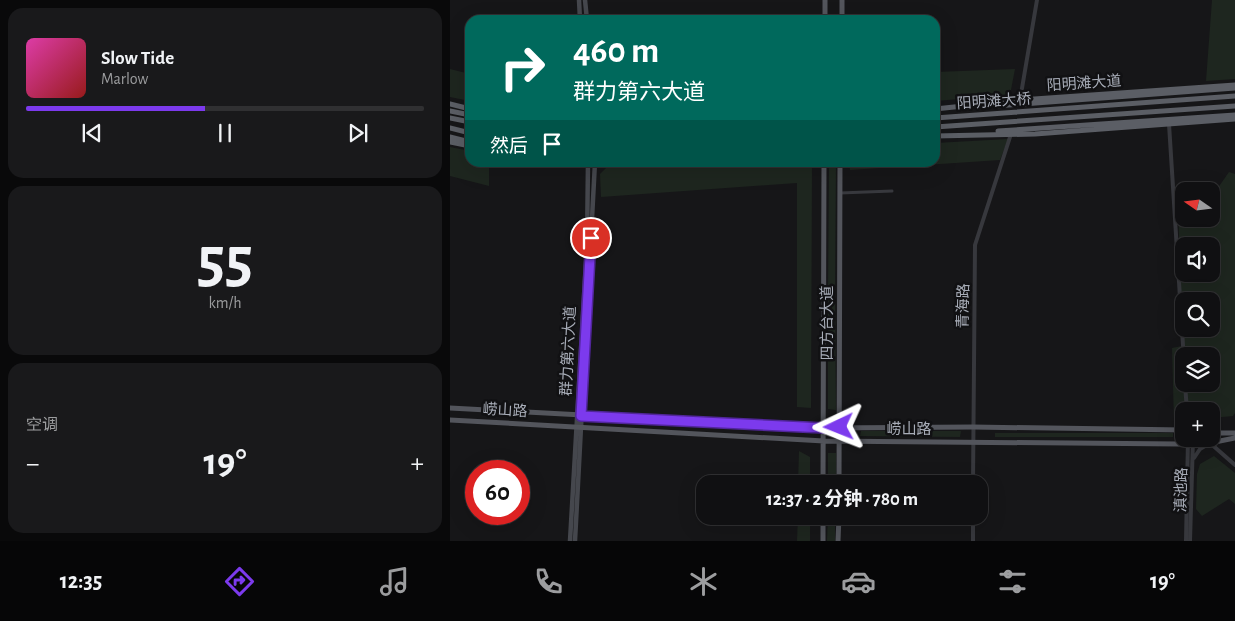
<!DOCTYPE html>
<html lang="zh">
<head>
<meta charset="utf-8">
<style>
	body { margin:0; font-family:"Alegreya Sans","Noto Sans SC",sans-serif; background:#19191b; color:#f1f3f6; height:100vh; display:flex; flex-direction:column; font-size:19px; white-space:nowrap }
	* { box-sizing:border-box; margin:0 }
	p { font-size:16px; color:#9c9d9f }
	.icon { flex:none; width:28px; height:28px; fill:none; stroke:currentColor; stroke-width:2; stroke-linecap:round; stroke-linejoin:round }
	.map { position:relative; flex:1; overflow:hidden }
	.panel { display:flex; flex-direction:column; gap:8px; padding:8px; background:#09090a; width:450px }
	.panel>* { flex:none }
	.guide { position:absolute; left:15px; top:15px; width:475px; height:152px; border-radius:15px; box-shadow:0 5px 20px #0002,0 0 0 1px #303032; background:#00695c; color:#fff; overflow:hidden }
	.needle { width:32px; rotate:284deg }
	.fabs { position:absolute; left:725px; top:182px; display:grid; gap:10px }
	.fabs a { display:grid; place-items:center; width:45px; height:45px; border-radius:10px; background:#101012; box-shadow:0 5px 20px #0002,0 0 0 1px #303032; font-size:25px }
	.speed { position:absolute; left:15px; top:460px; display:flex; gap:10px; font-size:25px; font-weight:700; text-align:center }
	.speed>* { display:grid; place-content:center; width:65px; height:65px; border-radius:50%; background:#101012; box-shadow:0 5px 20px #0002,0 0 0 1px #303032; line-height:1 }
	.speed .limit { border:8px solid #d22; background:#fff; color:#111 }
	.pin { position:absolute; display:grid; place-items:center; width:42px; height:42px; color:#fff; margin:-21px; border:2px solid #fff; border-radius:50%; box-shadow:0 1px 5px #0007 }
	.me { position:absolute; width:55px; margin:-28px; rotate:268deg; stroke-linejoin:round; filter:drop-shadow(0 0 4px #0008) }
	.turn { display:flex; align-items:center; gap:18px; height:105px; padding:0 25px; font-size:22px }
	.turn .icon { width:65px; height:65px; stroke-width:2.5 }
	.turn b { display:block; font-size:35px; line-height:42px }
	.then { display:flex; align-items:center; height:48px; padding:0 25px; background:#0003; gap:10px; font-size:19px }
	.big { font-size:38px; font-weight:700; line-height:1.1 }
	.panel .widget { flex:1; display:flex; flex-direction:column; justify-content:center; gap:8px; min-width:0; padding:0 18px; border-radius:15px; background:#19191b }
	.panel .dial { align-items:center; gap:0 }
	.dial b { font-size:65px; line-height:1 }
	.song { display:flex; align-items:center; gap:15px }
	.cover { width:60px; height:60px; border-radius:8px; background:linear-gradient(135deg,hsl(320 70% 55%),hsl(0 70% 35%)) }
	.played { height:5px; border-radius:2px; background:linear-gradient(90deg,#7c3aed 45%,#303032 45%) }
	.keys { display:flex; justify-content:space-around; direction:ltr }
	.heat { display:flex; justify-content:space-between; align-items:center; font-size:28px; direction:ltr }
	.trip { position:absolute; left:246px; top:475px; width:292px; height:50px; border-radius:15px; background:#101012; box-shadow:0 5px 20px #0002,0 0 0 1px #303032; font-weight:700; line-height:50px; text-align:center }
	.tabs { display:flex; height:80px; justify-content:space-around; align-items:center; background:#060607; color:#9c9d9f }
	.tabs .icon { width:35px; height:35px }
	.tabs .selected { color:#7c3aed }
	.tabs b { font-size:22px; color:#f1f3f6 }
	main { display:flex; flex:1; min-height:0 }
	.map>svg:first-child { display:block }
	.green { fill:#1e261f; fill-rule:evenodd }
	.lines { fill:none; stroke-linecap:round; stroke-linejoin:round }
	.minor { stroke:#37383d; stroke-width:3 }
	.tertiary { stroke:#37383d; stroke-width:4 }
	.secondary { stroke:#45474d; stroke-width:4.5 }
	.primary { stroke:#53555c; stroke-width:5 }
	.trunk { stroke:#5b5e65; stroke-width:5 }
	.route-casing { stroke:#51269a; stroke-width:12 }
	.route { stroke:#7c3aed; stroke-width:9 }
	.labels { text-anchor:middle; stroke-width:5; stroke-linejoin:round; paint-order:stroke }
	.street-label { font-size:15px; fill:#a8adb8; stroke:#111113 }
</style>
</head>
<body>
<main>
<section class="panel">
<div class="widget">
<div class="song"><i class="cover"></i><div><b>Slow Tide</b><p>Marlow</p></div></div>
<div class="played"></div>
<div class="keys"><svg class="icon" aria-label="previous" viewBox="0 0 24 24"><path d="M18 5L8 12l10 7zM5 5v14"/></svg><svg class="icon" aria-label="pause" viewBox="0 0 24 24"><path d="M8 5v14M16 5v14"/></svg><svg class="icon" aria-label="next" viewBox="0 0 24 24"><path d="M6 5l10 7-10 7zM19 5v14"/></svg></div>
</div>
<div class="widget dial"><b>55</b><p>km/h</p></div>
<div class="widget"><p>空调</p>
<div class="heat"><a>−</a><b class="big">19°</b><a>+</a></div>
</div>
</section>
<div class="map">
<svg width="785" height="541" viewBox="0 0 785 541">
	<rect width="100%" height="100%" fill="#161618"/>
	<path class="green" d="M762,0h23v79l-29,2z
		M0,69l20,5v27l-20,-4z
		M565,69l-5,26 -75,6v-29z
		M558,139l-8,21 -150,10 -1,-7 86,-1v-19z
		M0,147l20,4v11l19,1v23l-39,-10z
		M200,162l162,1 -1,245 -14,-1v-224l-196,14 -1,-23 9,-9z
		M379,163h7l-1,130h-7z
		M779,172l6,2v239l-2,3 -22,2v-7h-27v10l-10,1 -2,-74 10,-2 -4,-143 6,-2v18h27v-26l4,-1zM734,246h27v28h-27zM734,301h27v28h-27zM734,356h27v28h-27z
		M378,300h7l1,110 -8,-1z
		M411,431h100l-1,6 -100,-1z
		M545,433h178v4h-178z
		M349,451l11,6v27h-12z
		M378,453h8v31h-8z
		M764,456l21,17v31l-6,-5 -27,17 -6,-7 1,-35 3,-10z
		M348,516h12v25h-13z
		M378,516h7v25h-8z"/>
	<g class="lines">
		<path class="minor" d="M390,193l52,-2"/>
		<path class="tertiary" d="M570,100l17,-100
			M719,124l15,237
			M735,384l2,27
			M744,458l6,-9 10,-6 25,22
			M523,484l2,-239 36,-111
			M523,516v25
			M736,541l2,-102
			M740,541l3,-102"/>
		<path class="secondary" d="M129,0l1,20
			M135,0l2,20
			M120,541l17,-297 1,-82
			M125,541l20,-379"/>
		<path class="primary" d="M375,20v-20
			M392,20v-20
			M0,408l374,20 149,-1 211,3
			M0,420l374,21 355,3 31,-1 25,-5
			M761,433h24
			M373,484l1,-322
			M389,484l1,-322
			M373,541v-25
			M388,541l1,-25"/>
		<path class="trunk" d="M0,104l20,5
			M546,106l239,-18
			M485,109l85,-9 215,-15
			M0,111l20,4
			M0,118l20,4
			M485,118l300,-22
			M485,127l300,-21
			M0,128l20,5
			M548,131l237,-16
			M485,136l100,-2 200,-15
			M0,137l20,5
			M0,142l20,4"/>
	</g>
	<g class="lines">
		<defs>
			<path id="route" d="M141,238l-10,178 243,12 15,-1"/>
		</defs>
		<use href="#route" class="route-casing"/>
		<use href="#route" class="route"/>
	</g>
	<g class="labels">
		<g class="street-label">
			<text transform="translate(634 83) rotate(-4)" y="5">阳明滩大道</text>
			<text transform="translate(544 101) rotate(-4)" y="5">阳明滩大桥</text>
			<text transform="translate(513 306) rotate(-89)" y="5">青海路</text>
			<text transform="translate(377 323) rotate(-90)" y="5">四方台大道</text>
			<text transform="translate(118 351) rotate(-87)" y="5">群力第六大道</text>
			<text transform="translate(55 410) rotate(3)" y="5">崂山路</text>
			<text x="459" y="434">崂山路</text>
			<text transform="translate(731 490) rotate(-89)" y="5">滇池路</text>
		</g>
	</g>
</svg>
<div class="fabs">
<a><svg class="needle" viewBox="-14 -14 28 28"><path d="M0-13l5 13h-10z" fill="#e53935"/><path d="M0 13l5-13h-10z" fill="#9c9d9f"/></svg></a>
<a><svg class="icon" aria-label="sound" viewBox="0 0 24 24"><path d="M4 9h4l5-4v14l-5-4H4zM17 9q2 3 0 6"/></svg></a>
<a><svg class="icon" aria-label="search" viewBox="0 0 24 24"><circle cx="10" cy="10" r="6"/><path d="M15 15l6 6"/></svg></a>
<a><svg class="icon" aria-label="layers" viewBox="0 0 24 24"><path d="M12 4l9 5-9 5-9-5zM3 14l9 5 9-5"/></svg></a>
<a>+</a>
</div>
<div class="speed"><div class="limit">60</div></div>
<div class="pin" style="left:141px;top:238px;background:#d93025"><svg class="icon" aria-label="arrive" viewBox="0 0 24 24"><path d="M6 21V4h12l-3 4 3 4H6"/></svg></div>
<svg class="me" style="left:389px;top:427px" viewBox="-20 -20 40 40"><path d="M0-17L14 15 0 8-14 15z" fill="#7c3aed" stroke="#fff" stroke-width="4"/></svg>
<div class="trip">12:37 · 2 分钟 · 780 m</div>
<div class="guide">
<div class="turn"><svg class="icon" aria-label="right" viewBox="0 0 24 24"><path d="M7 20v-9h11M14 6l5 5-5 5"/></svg><div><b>460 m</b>群力第六大道</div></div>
<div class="then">然后<svg class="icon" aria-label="arrive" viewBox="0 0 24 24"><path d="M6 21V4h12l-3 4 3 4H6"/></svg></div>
</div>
</div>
</main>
<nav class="tabs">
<b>12:35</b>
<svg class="icon selected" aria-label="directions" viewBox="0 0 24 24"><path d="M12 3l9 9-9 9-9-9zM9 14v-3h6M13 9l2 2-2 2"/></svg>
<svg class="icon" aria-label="music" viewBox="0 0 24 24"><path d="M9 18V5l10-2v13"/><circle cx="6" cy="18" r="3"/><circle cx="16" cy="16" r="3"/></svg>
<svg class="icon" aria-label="phone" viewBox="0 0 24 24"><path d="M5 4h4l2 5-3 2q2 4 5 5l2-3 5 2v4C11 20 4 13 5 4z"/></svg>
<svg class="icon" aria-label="climate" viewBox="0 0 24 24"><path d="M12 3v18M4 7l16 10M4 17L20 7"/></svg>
<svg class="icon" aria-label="car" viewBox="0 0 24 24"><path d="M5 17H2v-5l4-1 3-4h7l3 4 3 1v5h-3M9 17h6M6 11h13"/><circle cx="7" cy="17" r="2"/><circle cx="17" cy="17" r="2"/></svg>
<svg class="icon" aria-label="filters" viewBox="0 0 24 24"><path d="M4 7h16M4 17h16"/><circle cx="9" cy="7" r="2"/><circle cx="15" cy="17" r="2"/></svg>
<b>19°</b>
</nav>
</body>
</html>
